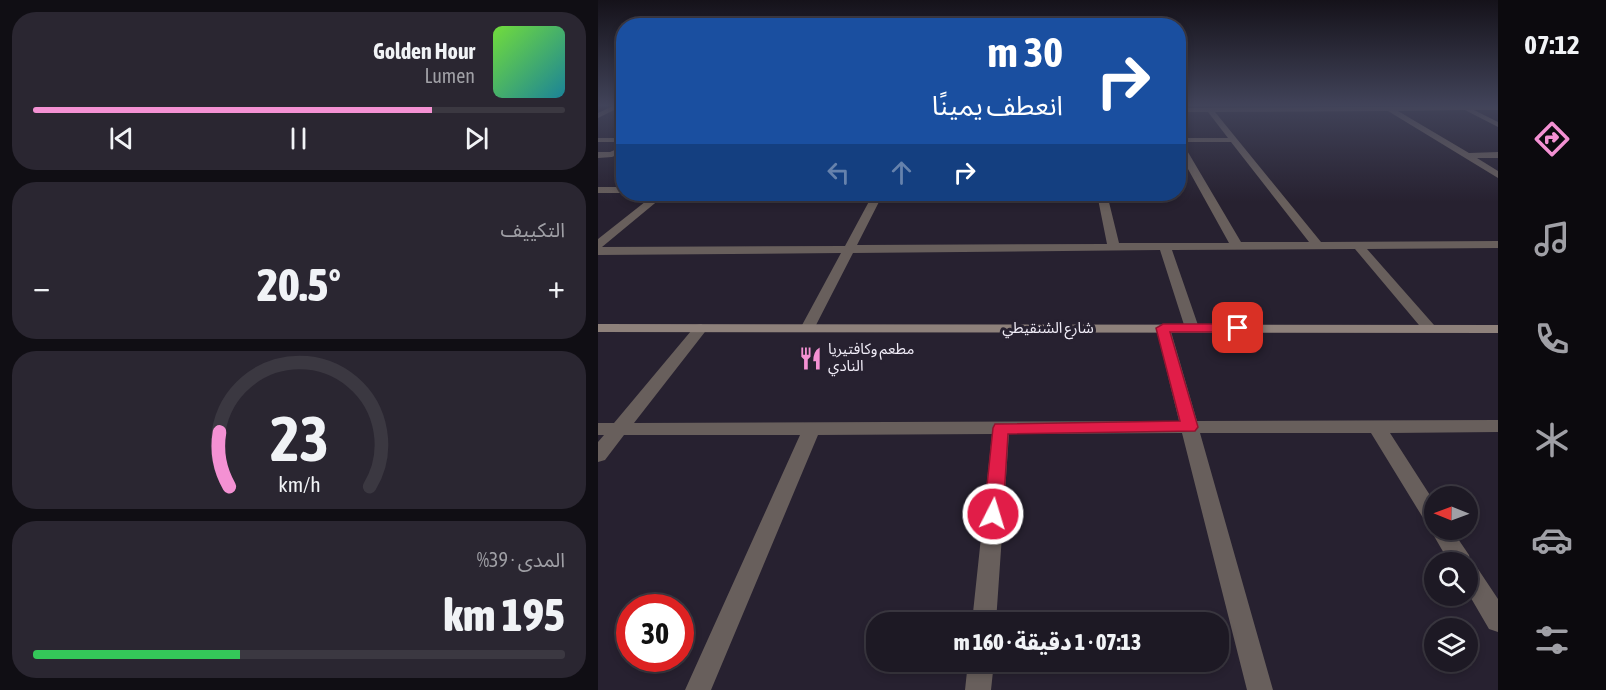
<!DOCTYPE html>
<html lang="ar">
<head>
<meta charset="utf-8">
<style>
	body { margin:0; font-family:"Asap Condensed","Noto Sans Arabic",sans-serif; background:#2a2631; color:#f1f3f6; direction:rtl; height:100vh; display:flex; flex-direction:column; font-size:22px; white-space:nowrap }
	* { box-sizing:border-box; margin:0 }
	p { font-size:20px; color:#a0a0a6 }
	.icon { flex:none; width:33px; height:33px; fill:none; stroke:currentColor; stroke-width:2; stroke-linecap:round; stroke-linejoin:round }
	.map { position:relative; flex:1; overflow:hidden; direction:ltr }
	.sheet { display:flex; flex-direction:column; gap:12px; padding:12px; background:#100e14; width:598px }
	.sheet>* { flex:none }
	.top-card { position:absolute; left:18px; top:18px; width:570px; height:183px; border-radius:24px; box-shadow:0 3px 9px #0003,0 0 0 2px #3b3841; direction:rtl; background:#1a4fa0; color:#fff; overflow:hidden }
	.needle { width:39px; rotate:271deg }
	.fabs { position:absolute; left:826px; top:486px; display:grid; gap:12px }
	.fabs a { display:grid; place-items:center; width:54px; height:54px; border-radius:50%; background:#1d1924; box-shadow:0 3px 9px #0003,0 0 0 2px #3b3841; font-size:30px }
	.speed { position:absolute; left:18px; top:594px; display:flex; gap:12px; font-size:30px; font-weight:700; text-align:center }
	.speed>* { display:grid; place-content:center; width:78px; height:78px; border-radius:50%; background:#1d1924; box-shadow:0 3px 9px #0003,0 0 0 2px #3b3841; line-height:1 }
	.speed .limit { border:9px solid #d22; background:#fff; color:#111 }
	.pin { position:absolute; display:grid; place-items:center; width:51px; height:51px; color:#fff; margin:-26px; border-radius:12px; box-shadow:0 3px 9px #0006 }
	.me { position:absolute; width:66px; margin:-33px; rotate:5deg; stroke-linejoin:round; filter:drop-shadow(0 0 4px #0008) }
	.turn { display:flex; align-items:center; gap:21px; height:126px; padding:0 24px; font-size:27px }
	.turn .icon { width:78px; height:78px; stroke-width:2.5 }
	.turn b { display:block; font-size:42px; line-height:51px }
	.lanes { display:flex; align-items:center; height:57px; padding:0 24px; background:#0003; justify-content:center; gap:30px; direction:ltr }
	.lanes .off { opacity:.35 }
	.big { font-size:45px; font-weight:800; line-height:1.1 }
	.sheet .tile { flex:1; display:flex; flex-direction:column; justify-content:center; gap:9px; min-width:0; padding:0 21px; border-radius:24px; background:#2a2631 }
	.sheet .dial { align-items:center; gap:0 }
	.dial svg { height:156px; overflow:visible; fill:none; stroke:#3b3841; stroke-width:7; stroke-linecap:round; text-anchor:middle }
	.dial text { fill:#f1f3f6; stroke:none }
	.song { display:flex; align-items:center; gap:18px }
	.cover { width:72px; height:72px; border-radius:9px; background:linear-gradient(135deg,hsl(100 70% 55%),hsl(190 70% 35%)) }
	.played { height:6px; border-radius:3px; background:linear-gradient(90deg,#f491d3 75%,#3b3841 75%) }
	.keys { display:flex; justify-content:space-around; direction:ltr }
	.heat { display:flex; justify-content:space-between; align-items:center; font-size:33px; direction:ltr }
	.charge { height:9px; border-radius:4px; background:linear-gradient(90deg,#34c759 39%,#3b3841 0) }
	.trip { position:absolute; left:268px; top:612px; width:363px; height:60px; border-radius:24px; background:#1d1924; box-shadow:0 3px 9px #0003,0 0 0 2px #3b3841; font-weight:800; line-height:60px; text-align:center; direction:rtl }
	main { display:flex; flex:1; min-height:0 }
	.tabs { display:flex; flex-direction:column; width:108px; justify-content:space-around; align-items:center; background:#0c0a0e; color:#a0a0a6 }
	.tabs .icon { width:42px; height:42px }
	.tabs .on { color:#f491d3 }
	.tabs b { font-size:27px; color:#f1f3f6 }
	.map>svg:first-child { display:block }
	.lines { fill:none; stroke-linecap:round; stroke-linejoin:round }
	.street { fill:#685f5c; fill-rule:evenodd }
	.secondary { fill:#8e817b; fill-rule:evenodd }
	.route { fill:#e11d48; stroke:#92132f; stroke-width:1.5 }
	.labels { text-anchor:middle; stroke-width:6; stroke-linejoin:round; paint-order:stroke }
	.street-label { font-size:15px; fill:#f0ecf7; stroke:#272130 }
	.poi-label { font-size:15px; fill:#f0ecf7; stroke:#272130; text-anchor:start }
</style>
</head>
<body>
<main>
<nav class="tabs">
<b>07:12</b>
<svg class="icon on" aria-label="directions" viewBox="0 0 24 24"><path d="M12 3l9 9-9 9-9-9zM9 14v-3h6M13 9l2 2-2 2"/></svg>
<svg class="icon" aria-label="music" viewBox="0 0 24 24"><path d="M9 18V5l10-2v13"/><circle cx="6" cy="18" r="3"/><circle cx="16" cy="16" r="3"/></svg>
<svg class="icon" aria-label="phone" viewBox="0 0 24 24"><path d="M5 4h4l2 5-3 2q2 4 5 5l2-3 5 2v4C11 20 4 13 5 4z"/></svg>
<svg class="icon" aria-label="climate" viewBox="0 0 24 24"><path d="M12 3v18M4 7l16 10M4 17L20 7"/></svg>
<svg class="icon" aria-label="car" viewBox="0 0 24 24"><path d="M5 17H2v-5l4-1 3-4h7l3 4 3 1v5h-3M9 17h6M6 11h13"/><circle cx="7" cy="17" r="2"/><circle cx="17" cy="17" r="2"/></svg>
<svg class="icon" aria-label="filters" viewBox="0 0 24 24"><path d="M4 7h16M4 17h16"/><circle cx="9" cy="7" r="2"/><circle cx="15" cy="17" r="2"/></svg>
</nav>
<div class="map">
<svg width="900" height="690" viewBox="0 0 900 690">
	<rect width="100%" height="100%" fill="#272130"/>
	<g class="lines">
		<path class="street" d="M15,106h9l-24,12v-5z
			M900,106v4h-24l24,12v5l-33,-17 -67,1 71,42 29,-1v6h-21l21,13v7l-110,-67 -173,1 106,130 177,-1v7l-131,1 67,76 2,3 -2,3h-10l-69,-82 -183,1 27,78 -7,4 -7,-4 -25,-78 -307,3 -38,74 -7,4 -7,-4 40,-74 -243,2v-16l57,-45h11l-64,53 243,-1 28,-52h10l-26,51 250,-1 -10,-50h10l12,49h110l-51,-92v-13h50l-20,-26h-30v-4zM633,142l78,100h-68l-59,-100z
			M0,138h26v4h-26z
			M26,146v6l-12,5 -14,1v-6h12z
			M0,187h26v6h-26z
			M103,324l7,4 -74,95 545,-2 -23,-93 7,-4 7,4 27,93 301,-1v12l-108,1 45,70v27h17l17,25 2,9 5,2 22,33v33l-9,-3 -21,-36v-31h-19l-15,-26 -2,-8 -4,-2 -57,-93h-171l73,257h-26l-65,-257 -173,1 -13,188h-24l20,-188 -174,1 -107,255h-26l115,-255h-176l-19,25 -7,2v-20l6,-7h-6v-12h16l82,-98z
			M370,662h26l-3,28h-26z"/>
		<path class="secondary" d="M0,324l900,1v8l-900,-1z"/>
	</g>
	<linearGradient id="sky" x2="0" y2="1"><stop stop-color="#15121a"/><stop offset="0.52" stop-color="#414359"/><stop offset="1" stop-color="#414359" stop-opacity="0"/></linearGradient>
	<rect width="900" height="202" fill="url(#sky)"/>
	<path class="route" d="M565,324h75l7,4 -7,4h-68l28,95 -3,4 -187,3 -5,80 -3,6 -7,2 -6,-2 -3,-6 9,-86 2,-4 185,-3 -24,-93z"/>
	<defs>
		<symbol id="restaurant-bare" viewBox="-9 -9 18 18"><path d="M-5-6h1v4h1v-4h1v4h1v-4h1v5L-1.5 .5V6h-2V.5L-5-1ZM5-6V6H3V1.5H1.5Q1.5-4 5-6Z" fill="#f491d3" stroke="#272130" stroke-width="2.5" paint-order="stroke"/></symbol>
	</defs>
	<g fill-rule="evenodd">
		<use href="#restaurant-bare" x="196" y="342" width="33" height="33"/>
	</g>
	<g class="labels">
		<g class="street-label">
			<text x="450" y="333">شارع الشنقيطي</text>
		</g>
		<g class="poi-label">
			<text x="230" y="354">مطعم وكافتيريا<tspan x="230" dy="17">النادي</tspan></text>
		</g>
	</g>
</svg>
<div class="fabs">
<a><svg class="needle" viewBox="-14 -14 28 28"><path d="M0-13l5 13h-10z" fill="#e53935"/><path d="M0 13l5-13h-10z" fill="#a0a0a6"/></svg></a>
<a><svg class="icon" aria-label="search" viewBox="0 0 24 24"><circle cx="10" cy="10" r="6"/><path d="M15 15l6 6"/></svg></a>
<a><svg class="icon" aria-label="layers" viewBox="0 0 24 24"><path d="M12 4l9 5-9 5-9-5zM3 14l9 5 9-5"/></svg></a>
</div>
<div class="speed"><div class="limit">30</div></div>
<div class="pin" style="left:640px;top:328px;background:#d93025"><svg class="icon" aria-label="arrive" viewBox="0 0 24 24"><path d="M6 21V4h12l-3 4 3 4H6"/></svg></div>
<svg class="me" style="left:395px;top:514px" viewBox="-20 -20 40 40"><circle r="17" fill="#e11d48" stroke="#fff" stroke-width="3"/><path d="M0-11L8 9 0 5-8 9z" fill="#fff"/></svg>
<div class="trip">07:13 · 1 دقيقة · 160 m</div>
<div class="top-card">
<div class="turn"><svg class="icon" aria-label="right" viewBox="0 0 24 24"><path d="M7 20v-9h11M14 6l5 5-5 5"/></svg><div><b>30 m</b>انعطف يمينًا</div></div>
<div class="lanes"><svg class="icon off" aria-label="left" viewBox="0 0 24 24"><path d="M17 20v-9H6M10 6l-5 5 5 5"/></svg><svg class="icon off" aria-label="ahead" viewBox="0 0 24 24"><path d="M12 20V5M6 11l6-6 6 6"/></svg><svg class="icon" aria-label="right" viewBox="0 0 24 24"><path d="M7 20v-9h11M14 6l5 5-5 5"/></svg></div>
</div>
</div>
<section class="sheet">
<div class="tile">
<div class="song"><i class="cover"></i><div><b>Golden Hour</b><p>Lumen</p></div></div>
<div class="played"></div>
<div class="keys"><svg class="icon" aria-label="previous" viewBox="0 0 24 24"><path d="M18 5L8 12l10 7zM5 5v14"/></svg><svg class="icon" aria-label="pause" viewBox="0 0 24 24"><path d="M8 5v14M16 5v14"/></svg><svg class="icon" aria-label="next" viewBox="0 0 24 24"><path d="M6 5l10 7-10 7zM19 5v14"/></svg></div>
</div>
<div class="tile"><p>التكييف</p>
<div class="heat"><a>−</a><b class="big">20.5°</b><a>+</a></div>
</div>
<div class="tile dial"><svg viewBox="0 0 100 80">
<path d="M14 69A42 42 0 1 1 86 69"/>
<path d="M14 69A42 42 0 0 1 9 41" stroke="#f491d3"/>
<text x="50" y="56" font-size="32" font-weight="700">23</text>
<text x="50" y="72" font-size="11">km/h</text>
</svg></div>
<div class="tile"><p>المدى · 39%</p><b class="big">195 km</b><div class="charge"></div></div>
</section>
</main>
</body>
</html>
